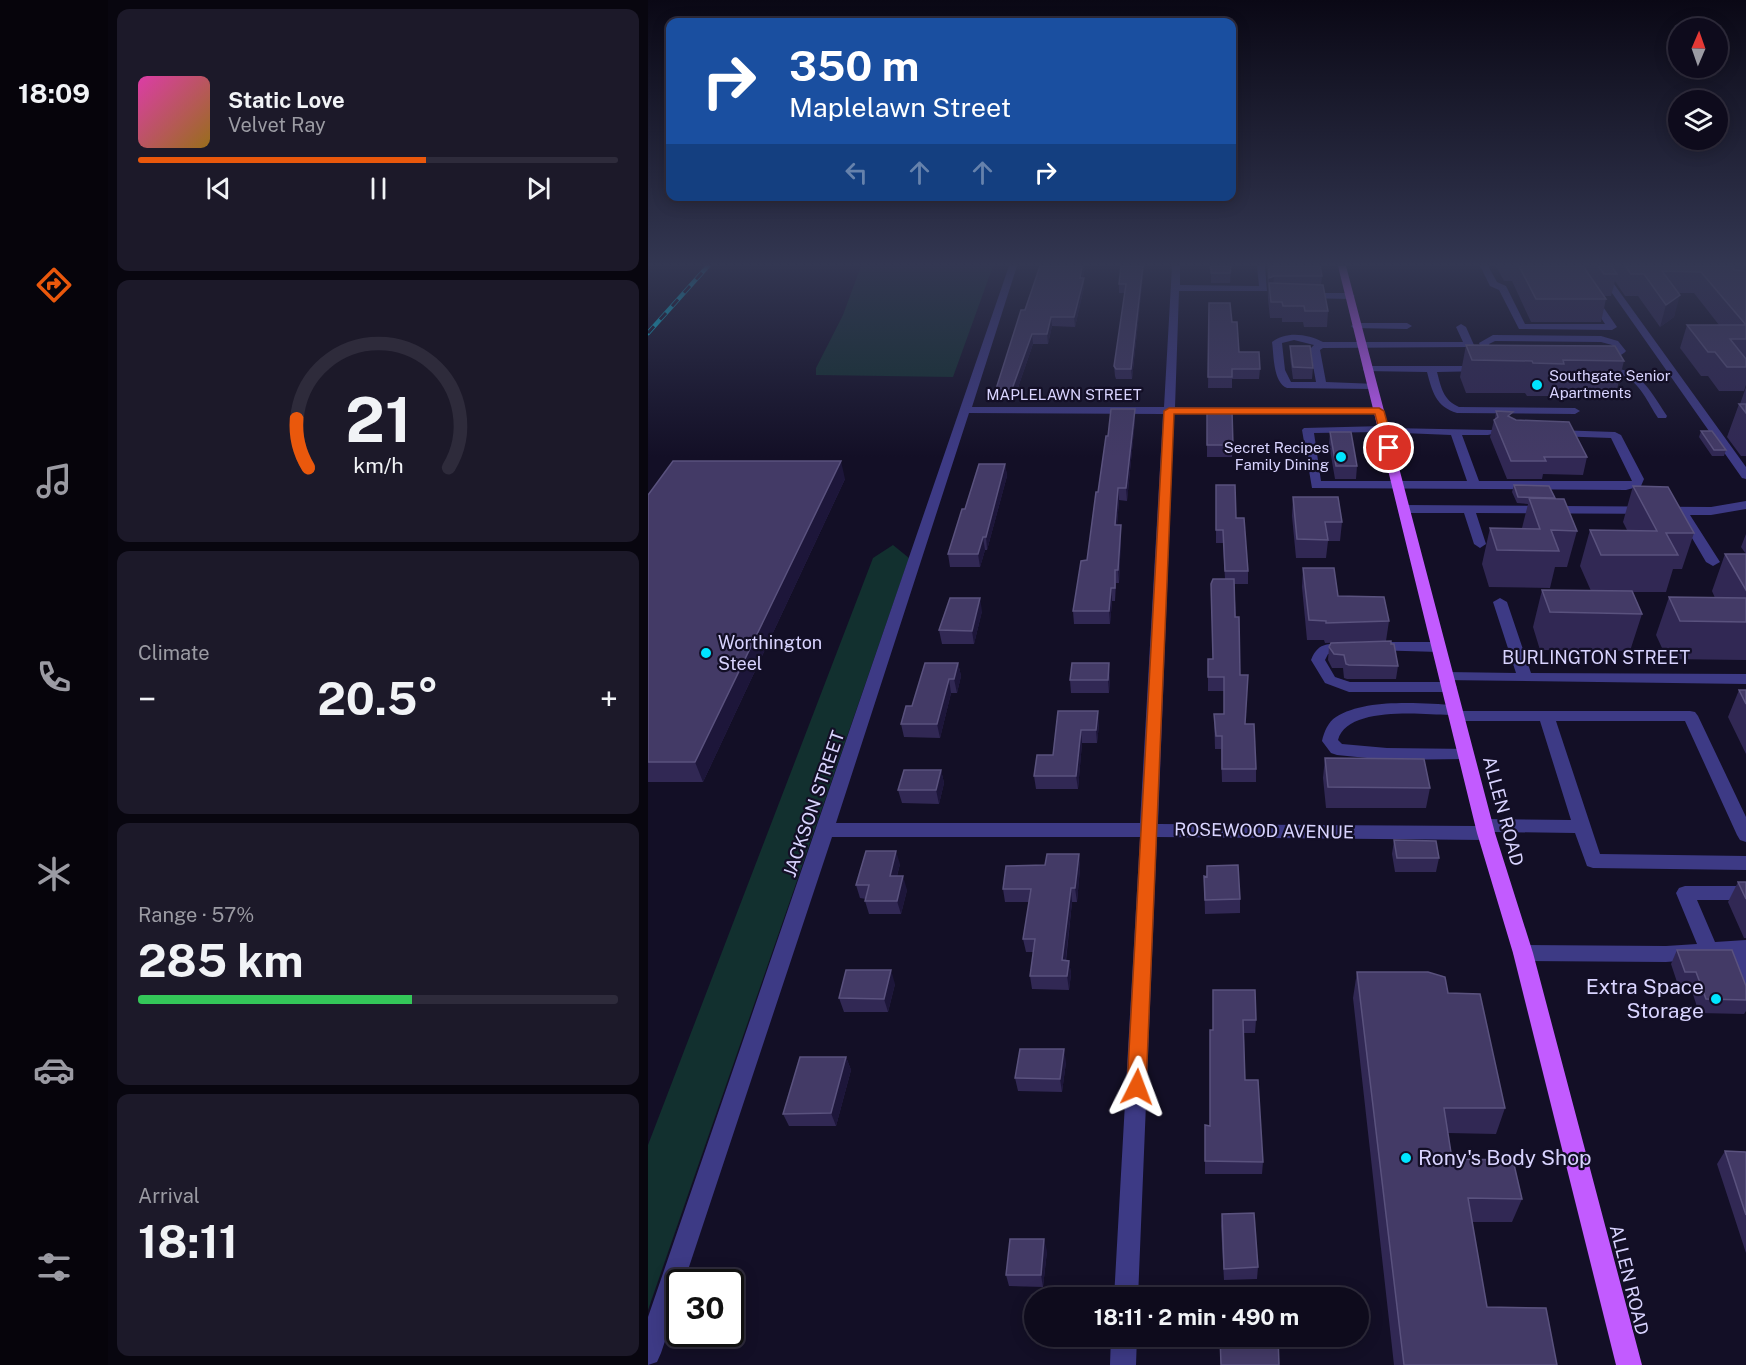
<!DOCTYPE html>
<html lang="en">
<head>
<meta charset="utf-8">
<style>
	body { margin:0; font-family:"Public Sans",sans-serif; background:#1c1929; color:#f1f3f6; height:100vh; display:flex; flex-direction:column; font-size:22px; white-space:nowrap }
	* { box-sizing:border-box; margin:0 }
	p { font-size:20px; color:#9b9ba3 }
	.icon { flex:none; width:33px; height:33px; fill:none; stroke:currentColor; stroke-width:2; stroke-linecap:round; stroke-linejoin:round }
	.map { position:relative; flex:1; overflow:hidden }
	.sheet { display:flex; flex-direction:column; gap:9px; padding:9px; background:#08060f; width:540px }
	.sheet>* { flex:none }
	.guide { position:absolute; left:18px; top:18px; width:570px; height:183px; border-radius:12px; box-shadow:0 3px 15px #0003,0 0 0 2px #2e2b3b; background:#1a4fa0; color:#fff; overflow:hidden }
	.needle { width:39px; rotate:2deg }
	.tools { position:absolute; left:1020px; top:18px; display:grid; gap:12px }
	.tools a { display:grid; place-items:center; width:60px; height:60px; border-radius:50%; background:#0e0b1c; box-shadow:0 3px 15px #0003,0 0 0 2px #2e2b3b; font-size:30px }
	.speed { position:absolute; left:18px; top:1269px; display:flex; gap:12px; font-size:30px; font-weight:700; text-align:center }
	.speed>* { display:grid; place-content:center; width:78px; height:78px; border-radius:50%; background:#0e0b1c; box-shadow:0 3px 15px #0003,0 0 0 2px #2e2b3b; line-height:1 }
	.speed .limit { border:3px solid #111; border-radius:9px; background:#fff; color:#111 }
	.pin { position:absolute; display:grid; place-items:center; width:51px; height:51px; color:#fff; margin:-26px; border:3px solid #fff; border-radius:50%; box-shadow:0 2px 6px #0007 }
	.me { position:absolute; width:66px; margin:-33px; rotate:3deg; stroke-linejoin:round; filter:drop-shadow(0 0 4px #0008) }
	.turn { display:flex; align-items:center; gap:21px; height:126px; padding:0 24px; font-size:27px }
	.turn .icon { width:78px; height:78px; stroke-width:2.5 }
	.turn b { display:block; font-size:42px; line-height:51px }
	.lanes { display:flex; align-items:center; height:57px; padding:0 24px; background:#0003; justify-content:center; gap:30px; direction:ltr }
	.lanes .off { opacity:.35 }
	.big { font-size:45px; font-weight:700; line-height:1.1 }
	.sheet .tile { flex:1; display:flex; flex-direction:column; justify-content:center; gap:9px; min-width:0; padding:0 21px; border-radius:12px; background:#1c1929 }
	.sheet .dial { align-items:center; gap:0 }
	.dial svg { height:156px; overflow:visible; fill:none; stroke:#2e2b3b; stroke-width:7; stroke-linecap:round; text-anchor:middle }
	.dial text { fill:#f1f3f6; stroke:none }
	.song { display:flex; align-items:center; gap:18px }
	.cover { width:72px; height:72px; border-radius:9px; background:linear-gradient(135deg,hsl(320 70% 55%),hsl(40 70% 35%)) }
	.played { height:6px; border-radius:3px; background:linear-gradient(90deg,#ea580c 60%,#2e2b3b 60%) }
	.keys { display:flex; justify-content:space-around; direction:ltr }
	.heat { display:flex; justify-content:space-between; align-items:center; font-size:33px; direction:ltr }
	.charge { height:9px; border-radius:4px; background:linear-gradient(90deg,#34c759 57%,#2e2b3b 0) }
	.trip { position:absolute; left:376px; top:1287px; width:345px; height:60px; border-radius:30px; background:#0e0b1c; box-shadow:0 3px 15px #0003,0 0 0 2px #2e2b3b; font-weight:700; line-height:60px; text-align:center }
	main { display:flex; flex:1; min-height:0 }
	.dock { display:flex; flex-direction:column; width:108px; justify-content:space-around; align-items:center; background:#06040b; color:#9b9ba3 }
	.dock .icon { width:42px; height:42px }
	.dock .active { color:#ea580c }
	.dock b { font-size:27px; color:#f1f3f6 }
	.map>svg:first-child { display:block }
	.green { fill:#12302f }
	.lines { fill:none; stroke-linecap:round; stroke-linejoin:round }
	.minor { fill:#3d3a85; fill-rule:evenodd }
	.major { fill:#c25bff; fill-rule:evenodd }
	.rail-casing { stroke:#00e5ff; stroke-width:4.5 }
	.rail { stroke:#130f26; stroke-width:3; stroke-dasharray:9; stroke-linecap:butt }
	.wall { fill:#312854 }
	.shaded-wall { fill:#1d163a }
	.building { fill:#433a66; stroke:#5a527e; stroke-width:1.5 }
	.route { fill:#ea580c; stroke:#983908; stroke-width:1.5 }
	.poi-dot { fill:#00e5ff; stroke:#130f26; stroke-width:2 }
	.labels { text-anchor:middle; stroke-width:4.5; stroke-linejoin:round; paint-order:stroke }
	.far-poi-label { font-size:15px; fill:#d9d4ff; stroke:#130f26; text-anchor:start }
	.far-street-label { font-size:15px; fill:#d9d4ff; stroke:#130f26 }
	.poi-label { font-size:18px; fill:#d9d4ff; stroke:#130f26; text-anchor:start }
	.street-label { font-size:18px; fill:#d9d4ff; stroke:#130f26 }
	.near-poi-label { font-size:21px; fill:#d9d4ff; stroke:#130f26; text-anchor:end }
</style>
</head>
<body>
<main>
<nav class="dock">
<b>18:09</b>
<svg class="icon active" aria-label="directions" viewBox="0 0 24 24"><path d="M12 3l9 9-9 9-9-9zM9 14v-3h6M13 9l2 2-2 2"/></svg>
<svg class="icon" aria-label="music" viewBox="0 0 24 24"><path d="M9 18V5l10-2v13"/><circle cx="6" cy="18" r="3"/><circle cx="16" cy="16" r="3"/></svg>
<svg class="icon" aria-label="phone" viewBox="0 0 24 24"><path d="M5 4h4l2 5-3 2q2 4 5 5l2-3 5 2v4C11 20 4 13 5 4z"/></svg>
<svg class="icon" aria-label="climate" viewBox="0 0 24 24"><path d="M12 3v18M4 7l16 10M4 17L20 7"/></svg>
<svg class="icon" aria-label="car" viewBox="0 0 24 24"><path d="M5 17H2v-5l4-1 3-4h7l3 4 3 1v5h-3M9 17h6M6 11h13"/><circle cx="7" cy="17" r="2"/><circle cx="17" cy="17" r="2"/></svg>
<svg class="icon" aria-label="filters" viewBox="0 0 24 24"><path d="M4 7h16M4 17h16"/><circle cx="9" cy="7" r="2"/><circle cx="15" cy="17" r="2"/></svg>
</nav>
<section class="sheet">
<div class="tile">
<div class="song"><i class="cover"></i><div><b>Static Love</b><p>Velvet Ray</p></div></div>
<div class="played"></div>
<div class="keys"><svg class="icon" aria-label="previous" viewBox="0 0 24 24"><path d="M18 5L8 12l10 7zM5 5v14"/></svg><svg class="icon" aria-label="pause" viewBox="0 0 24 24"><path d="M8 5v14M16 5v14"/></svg><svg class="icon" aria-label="next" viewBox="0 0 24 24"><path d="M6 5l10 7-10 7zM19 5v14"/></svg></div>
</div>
<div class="tile dial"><svg viewBox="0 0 100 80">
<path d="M14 69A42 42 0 1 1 86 69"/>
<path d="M14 69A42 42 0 0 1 8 44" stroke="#ea580c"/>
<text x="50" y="56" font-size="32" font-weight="700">21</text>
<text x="50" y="72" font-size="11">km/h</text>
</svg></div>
<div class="tile"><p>Climate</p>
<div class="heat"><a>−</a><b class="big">20.5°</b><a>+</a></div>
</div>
<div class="tile"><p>Range · 57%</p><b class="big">285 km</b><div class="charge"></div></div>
<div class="tile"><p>Arrival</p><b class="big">18:11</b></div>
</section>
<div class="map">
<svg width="1098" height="1365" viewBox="0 0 1098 1365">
	<rect width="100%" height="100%" fill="#130f26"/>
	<path class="green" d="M213,266h132l-40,111 -137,-2v-7l27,-53z
		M245,545l16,13 -261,752v-165l225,-587z"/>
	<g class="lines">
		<path class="minor" d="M361,266h8l-45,141h192l8,-141h8v19l79,1 -2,-20h8l2,25h-88l-4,116 204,1 5,3 -5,3h-205l-16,410 318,2 2,-6 6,-1 87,1 -31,-99h-84l-5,-1 -2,-5c-28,-1 -102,-9 -111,25l4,4 45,4 84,1 2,4 -2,4 -6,2 -78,1 -50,-5 -6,-2 -9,-12c2,-9 6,-19 14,-24 29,-19 85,-14 119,-12l5,1 2,5h228l5,1 3,4 48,101v25l-6,-2 -3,-5 -52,-114h-129l44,133 146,2v14l-153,-2 -6,-2 -12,-33 -81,-1 -2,6 -6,2 -329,-3 -19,461h-24l26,-461h-308l-148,445h-4v14l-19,57 -4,9 -9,3v-48zM321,413l194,1 -23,409h-304z
			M832,266h8l9,16 9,4 19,38h80l-38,-58h8l42,61 -5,3 -93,-1 -20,-39 -9,-4z
			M945,266h8l145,201v12l-4,-1z
			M657,293h45l5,3 -5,3 -48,-1 -2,-2z
			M708,323h51l5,3 -5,3 -54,-1 -2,-2z
			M813,324l5,3 8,18 -2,2 -149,1 -3,2 6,32 51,2v4l-4,1 -86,-1c-14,-6 -13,-32 -15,-46 14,-11 36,-8 51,0h140l-7,-15zM646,340l20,5 -4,4 6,33h-25l-6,-12 -3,-27z
			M845,335l108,1 17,5 8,10c-7,8 -19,7 -29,5v-4l19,-1 -4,-6 -11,-3 -106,-1 -6,3 9,20 -5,3 -5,-3 -9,-21z
			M720,366h114l5,3 -1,2 -49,1c4,15 6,28 22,35l116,1 5,3 -5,3 -118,-1c-21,-6 -25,-22 -30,-41l-63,-1 -1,-2z
			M954,366c39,3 45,20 65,50l-1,2h-8c-10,-15 -18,-36 -36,-43 -8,-3 -16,-2 -24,-4l-1,-2z
			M736,426l5,2 103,2v4l-4,1h-26l17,46h153l-21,-43 -56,-2 -6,-3 6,-3 60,2 6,3 23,44 -3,7 -15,4 -314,-2 -10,-58 2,-2zM731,432l72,3 16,46h-146l-7,-48z
			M1098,501v8l-35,6h-21l30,47 -7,4 -7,-4 -28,-48 -202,-1 10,31 -6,4 -6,-4 -10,-31h-60l-6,-4 6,-4 307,2z
			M852,598l7,4 24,71 215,1v10l-305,-4 -2,-3 7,-5 70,1 -23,-71z
			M728,642h63l7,5 -7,5 -68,-2 -2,-3 2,-3z
			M701,643l5,2 2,3 -2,3 -26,3 -3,6 10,17 15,5h99l8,5 -8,5h-100l-24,-9 -14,-23c8,-20 19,-15 38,-17z
			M1037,886h61v14h-49l18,42 31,-2v51l-7,-2 -13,-32 -60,5 -143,-1 -7,-2 -3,-6 3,-6 7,-2 143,1 31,-2 -21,-51 3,-5z
			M463,1336h26l-1,29h-26z"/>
		<path class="major" d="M690,266h8l149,567 38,120 109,412h-26l-103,-412 -36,-120z"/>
		<defs>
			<path id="rail" d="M0,333l60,-67"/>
		</defs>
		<use href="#rail" class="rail-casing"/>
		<use href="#rail" class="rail"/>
	</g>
	<path class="wall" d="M392,266h45l-2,12 1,9 -9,40 -23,-1 -4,18h-15l-19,55h-16l-2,-10z
		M473,266h23l-12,113h-16l-1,-3 -1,-10 11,-73h-6v-9z
		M561,266h22l-1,17h-19v-15h-2z
		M619,266h53l2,10 -1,9 7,26 -1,16h-23l-1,-5h-21v-4h-12l-2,-19z
		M848,266h248l-2,5h4v114l-2,6h-25l-11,-15h-7l-21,-28 7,-23h32l-25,-32h-15l-5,24 -14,10 -22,-31h-13l-10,-15 -4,15h-7l2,3 -5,23h-70l-19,-41h-8z
		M561,303l23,19 7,30 21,17 -1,10h-27v9h-24z
		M818,345l158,16 -8,32h-58l-1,3h-30l-2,-3h-59l-6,-16z
		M642,346l23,22 -1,11h-19l-3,-22z
		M1098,387v69h-5l-14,-19 12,-33h1z
		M559,411l26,34 -1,12h-25z
		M848,411l16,7 75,39 -4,18 -40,-1 -1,5h-35l-17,-42 4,-17 1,-1z
		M487,420l-8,81 -8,-1 -2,25h4v12l-2,46h-3l-1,18h-3l-2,23h-36l-1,-13 14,-51 11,-68 10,-56z
		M1053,431l25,19 -2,6h-12l-13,-19z
		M682,432l27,34 -1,13h-21l-6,-35z
		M357,464l2,12 -20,74h-2l-5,17h-30l-2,-13 17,-45z
		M197,479l-142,303h-55v-287z
		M568,485l20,33 12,53v13h-14l6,91 5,49 11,45v13h-34l-1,-33h-6l-1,-35h10v-23h-16v-32h5l-2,-75 14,-5 -2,-36h-7z
		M866,485l41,13 -1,1 23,32 -10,36h-12l-5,21 -61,-1 -7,-23 8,-36h32l6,-24 -11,-1 -5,-11z
		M985,486l61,47 -12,36h-9l-7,23h-33l9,22 -12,37 -90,-1 -7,-23 9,-37 49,1 -11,-25 10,-36h37l-4,-8z
		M645,497l49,25 -2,19h-12l-2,17h-30l-4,-42z
		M1098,534v126l-79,-1 -11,-24 13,-38 46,1 -3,-7 13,-37h21l-5,-7z
		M655,568l35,28 51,25 -3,20 -61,2 -1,-3h-17l-5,-53z
		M334,611l-8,33h-32l-3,-14z
		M681,647l69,19 -2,13h-49l-3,-1 -1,-10h-11l-4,-8z
		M310,663l3,13 -4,17h-6l-11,45 -36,-1 -3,-13 11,-18z
		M462,676l-1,17h-38l-1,-13z
		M1091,690h7v64l-18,-37z
		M410,711l41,13 -2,19h-15l-4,46h-42l-2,-13 19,-21z
		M677,758l105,30 -4,20h-100l-3,-30z
		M293,770l3,13 -5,21 -37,-1 -4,-13z
		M746,840l45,18 -3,14h-41l-3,-18z
		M431,854l1,14 -3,34h-5l-6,59h3l2,13 -2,16 -37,-1 -2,-13 4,-24h-8l-3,-13 6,-37h-24l-2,-13 42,-24z
		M252,864l-3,12 10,14 -6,24h-32l-4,-13 1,-2 -6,-1 -4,-13z
		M559,866l33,33v14l-35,1 -1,-38 2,1z
		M1090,882h8v56h-2l-16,-36z
		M1029,950l69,36v25l-2,3 -45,-1 -9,-28h-12l-7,-21z
		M709,972l91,21 57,115 -9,26 -48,-1 4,26 70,40 -10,23h-40l15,85 70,58h-163l-41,-367z
		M247,984l-7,28h-44l-5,-14z
		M565,990l43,30 -1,13h-11l1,47 18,82 -1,12h-57v-49l5,1 3,-96z
		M198,1057l5,13 -15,56h-47l-6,-12z
		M418,1062l-4,30 -44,-1 -3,-13z
		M1077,1151l21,1v101l-29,-89z
		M574,1214l36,53 -1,12 -33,1 -3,-54z
		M399,1251l-4,36 -34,-1 -3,-11z"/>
	<path class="shaded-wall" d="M434,266h3l-5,21v-9z
		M495,266h1l-12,113 -1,-10z
		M626,276l-1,14 -4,-6v-6z
		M436,278v9l-9,40 -1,-10z
		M1032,295l-6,22 -14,10 6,-22z
		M403,317l1,9 -4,18 -1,-10z
		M384,334l1,10 -19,55 -2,-10z
		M487,409v11l-8,81 -1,-13z
		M193,461l4,18 -142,303 -8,-20z
		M357,464l2,12 -20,74 -1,-13z
		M470,488l1,12 -3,37 -1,-12z
		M473,525v12l-2,46 -1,-13z
		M335,537l2,13 -5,17 -2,-13z
		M463,588l1,13 -2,23 -1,-13z
		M332,598l2,13 -8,33 -2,-13z
		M310,663l3,13 -4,17 -3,-14z
		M461,663l1,13 -1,17 -1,-13z
		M301,679l2,14 -11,45 -3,-14z
		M450,711l1,13 -2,19 -1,-13z
		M433,730l1,13 -4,46 -2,-13z
		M293,770l3,13 -5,21 -3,-14z
		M248,851l4,13 -7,26 -3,-14z
		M431,854l1,14 -3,34 -2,-14z
		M255,876l4,14 -6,24 -4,-13z
		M423,888l1,14 -8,72 -2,-14z
		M421,961l2,13 -2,16 -2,-14z
		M243,970l4,14 -7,28 -4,-13z
		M416,1049l2,13 -4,30 -2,-13z
		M198,1057l5,13 -15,56 -5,-13z
		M396,1239l3,12 -4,36 -2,-12z"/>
	<path class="building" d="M392,266h42l-2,12h4l-10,39h-23l-4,17h-15l-20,55h-16l25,-79h4z
		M473,266h22l-12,103h-15l-2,-3 12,-82h-7z
		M563,266h20l-1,7h-19z
		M621,266h51l2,10h-48l-5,2z
		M871,266h64l23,33h-70z
		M950,266h13l6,8h-13z
		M977,266h108v1l1,3 12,1v68h-16l16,20v8h-19l-12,-15h-7l-21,-27h59l-45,-53 -39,-1 18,24 -14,10 -22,-31h-13z
		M621,283l54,2 5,26h-23l-1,-5h-21l-1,-4h-11z
		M561,303h21l2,19h5l2,30h20l1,17h-28v8h-24z
		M818,345l149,1 9,15 -61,-1 1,4 -31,-1 -1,-2 -60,-1z
		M642,346h20l3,22 -20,-1z
		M1091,404h7v9z
		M463,409h24l-9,79h-8l-3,37h6l-3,45h-3v18h-4l-2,23h-36l8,-50 6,-1 9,-68h2l8,-56h2z
		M559,411h25l1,34h-26z
		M848,411l17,1 -5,4 8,4 53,2 18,35h-43l2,4h-35l-17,-41 4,-3z
		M1053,431h11l14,19h-12z
		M682,432h21l6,34h-21z
		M25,461h168l-146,301h-47v-267z
		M331,464h26l-19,73h-3l-5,17h-30l14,-45h3z
		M568,485h19l1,33h8l4,53h-23l-2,-41h-7z
		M866,485l35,1 6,12 -37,-1z
		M985,486l35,1 26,46h-28l12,22h-77l-11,-25 67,1z
		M645,497h45l4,25h-17l3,18 -31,-1z
		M881,498l35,1 13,32 -26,-1 8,21 -62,-1 -7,-22 50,1z
		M1077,554h21v36z
		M655,568h31l4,28 46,1 5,24 -63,2v-2l-17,-1z
		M565,579h21l1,38h4l1,58h8l-3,49h9l2,45h-34v-33h-6l-2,-22h10v-37h-16v-18h5l-2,-75z
		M894,590l90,1 10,23 -92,-2z
		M1021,597l77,1v24l-66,-1z
		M302,598h30l-8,33 -33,-1z
		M743,641v3h3l4,22 -49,-1 -3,-1 -2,-9 -10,-1 -5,-7 2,-4z
		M277,663h33l-4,16h-5l-12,45h-36l5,-18h6z
		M424,663h37l-1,17h-38z
		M1091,690h7v14z
		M410,711h40l-2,19h-15l-5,46h-42l3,-21h16z
		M677,758l99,1 6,29 -102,-1z
		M256,770h37l-5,20h-38z
		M746,840l42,1 3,17h-42z
		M218,851h30l-6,25h13l-6,25h-32l4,-16h-13z
		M399,854h32l-4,34h-4l-9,72 7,1 -2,15h-37l5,-37h-12l8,-50h-28l3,-23 39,-1z
		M590,865l2,34 -35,1 -1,-24 3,1v-11z
		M1090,882h8v17z
		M1029,950h55l14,36v14l-40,-1 -10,-27h-11z
		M198,970h45l-7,29 -45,-1z
		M709,972h71l17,5 3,16 32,1 25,114h-61l8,51 61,1 9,39 -54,-1 19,109 59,1 11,57h-153z
		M565,990h42l1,30h-13l2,60h13l5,82 -58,-1v-36l5,1v-96h3z
		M372,1049h44l-4,30 -45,-1z
		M152,1057h46l-15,56 -48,1z
		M1077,1151l21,1v63z
		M606,1213l4,54 -34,2 -2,-55z
		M362,1239h34l-3,36h-35z
		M572,1336h58l1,29h-58z"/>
	<linearGradient id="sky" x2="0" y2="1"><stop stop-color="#0a0815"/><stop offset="0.58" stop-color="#333752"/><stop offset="1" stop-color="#333752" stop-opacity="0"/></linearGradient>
	<rect width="1098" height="457" fill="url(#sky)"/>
	<path class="route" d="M731,408l5,3 10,37 -1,3 -9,-3 -9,-34h-201l-28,673 -2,6 -7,3 -7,-3 -3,-6 37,-676 5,-3z"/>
	<g class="poi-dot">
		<circle cx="889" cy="385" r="6"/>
		<circle cx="693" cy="457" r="6"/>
		<circle cx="58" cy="653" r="6"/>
		<circle cx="1068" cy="999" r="6"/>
		<circle cx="758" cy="1158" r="6"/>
	</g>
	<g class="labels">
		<g class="far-poi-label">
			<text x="901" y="381">Southgate Senior<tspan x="901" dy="17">Apartments</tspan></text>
			<text x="681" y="453" text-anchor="end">Secret Recipes<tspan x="681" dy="17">Family Dining</tspan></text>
		</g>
		<g class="far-street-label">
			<text x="416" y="400">MAPLELAWN STREET</text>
		</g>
		<g class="poi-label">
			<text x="70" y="649">Worthington<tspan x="70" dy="21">Steel</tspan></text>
		</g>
		<g class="street-label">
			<text x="948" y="664">BURLINGTON STREET</text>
			<text transform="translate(166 804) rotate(-71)" y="6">JACKSON STREET</text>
			<text transform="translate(855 811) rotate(75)" y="6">ALLEN ROAD</text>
			<text transform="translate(616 831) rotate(1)" y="6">ROSEWOOD AVENUE</text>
			<text transform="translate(981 1280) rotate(76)" y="6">ALLEN ROAD</text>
		</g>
		<g class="near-poi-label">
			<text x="1056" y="994">Extra Space<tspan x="1056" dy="24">Storage</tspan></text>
			<text x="770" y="1165" text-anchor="start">Rony's Body Shop</text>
		</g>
	</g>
</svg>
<div class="tools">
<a><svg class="needle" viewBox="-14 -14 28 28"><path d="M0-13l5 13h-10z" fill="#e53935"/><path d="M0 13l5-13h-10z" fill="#9b9ba3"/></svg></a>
<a><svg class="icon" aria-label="layers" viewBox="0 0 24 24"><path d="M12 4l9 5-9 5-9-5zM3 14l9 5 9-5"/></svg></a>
</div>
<div class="speed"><div class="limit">30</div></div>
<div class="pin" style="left:741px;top:448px;background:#d93025"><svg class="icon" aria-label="arrive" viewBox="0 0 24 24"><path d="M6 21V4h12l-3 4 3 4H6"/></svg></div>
<svg class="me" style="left:489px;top:1087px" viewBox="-20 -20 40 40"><path d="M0-17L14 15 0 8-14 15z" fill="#ea580c" stroke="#fff" stroke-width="4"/></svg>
<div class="trip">18:11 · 2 min · 490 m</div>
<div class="guide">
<div class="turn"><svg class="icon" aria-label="right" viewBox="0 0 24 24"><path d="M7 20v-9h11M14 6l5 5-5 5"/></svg><div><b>350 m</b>Maplelawn Street</div></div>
<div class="lanes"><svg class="icon off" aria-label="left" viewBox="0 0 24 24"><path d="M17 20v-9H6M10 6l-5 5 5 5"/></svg><svg class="icon off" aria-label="ahead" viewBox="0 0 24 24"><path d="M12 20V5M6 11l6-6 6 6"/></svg><svg class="icon off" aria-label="ahead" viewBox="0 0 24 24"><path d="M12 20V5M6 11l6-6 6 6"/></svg><svg class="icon" aria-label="right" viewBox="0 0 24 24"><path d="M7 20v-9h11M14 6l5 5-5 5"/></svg></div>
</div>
</div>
</main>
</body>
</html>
